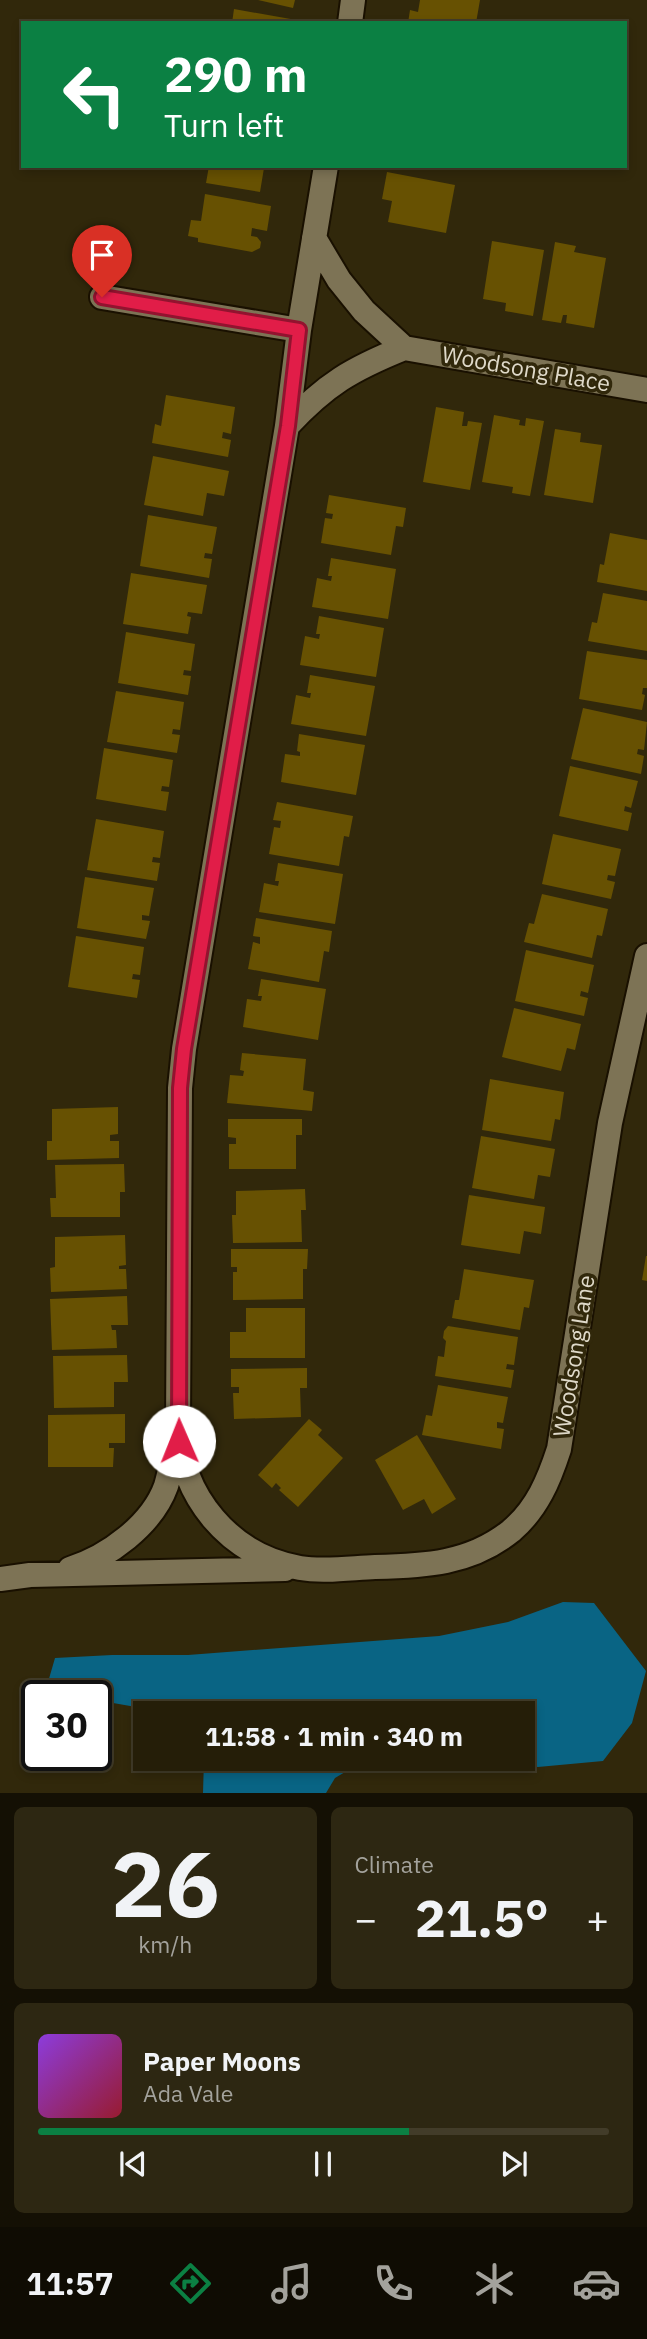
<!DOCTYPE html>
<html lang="en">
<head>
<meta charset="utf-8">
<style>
	body { margin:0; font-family:"IBM Plex Sans",sans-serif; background:#2d2712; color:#f1f3f6; height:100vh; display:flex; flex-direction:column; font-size:26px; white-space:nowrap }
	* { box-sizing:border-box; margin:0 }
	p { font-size:23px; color:#a3a29c }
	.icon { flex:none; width:38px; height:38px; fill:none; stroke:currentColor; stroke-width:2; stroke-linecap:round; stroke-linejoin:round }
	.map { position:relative; height:1793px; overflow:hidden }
	.drawer { display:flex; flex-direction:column; gap:14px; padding:14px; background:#141004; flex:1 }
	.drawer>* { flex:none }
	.top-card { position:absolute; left:21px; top:21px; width:606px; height:147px; border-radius:0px; box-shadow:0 4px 10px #0003,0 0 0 2px #423c29; background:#0b8043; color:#fff; overflow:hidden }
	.speed { position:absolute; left:21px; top:1680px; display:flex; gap:14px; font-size:35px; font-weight:700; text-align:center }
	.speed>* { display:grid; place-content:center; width:91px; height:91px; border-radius:50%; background:#251e08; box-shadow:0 4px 10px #0003,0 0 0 2px #423c29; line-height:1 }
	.speed .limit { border:4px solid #111; border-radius:10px; background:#fff; color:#111 }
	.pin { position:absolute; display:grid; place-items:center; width:60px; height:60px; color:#fff; margin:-72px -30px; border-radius:50% 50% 50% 0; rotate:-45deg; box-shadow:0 0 7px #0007 }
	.pin .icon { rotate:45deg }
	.me { position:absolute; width:77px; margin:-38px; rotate:359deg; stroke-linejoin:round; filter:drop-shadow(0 0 5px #0008) }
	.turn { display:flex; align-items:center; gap:24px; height:147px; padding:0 28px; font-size:32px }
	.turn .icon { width:91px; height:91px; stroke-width:2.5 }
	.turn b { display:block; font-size:49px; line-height:60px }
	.big { font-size:52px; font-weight:700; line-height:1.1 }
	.drawer .tile { flex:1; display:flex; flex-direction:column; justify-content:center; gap:10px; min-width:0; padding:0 24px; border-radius:10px; background:#2d2712 }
	.drawer .dial { align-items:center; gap:0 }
	.dial b { font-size:91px; line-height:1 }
	.song { display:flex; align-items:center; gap:21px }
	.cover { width:84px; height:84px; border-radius:10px; background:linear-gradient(135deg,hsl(270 70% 55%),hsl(350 70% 35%)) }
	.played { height:7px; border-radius:4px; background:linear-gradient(90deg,#0b8043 65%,#423c29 65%) }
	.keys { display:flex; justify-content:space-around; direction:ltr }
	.heat { display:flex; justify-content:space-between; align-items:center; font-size:38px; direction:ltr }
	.drawer .tiles { flex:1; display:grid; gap:14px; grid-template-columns:1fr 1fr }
	.tile:last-child { grid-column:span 2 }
	.trip { position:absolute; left:133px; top:1701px; width:402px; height:70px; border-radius:0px; background:#251e08; box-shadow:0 4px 10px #0003,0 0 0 2px #423c29; font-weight:700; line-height:70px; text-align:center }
	.tab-bar { display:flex; height:112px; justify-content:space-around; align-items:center; background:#0f0c03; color:#a3a29c }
	.tab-bar .icon { width:49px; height:49px }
	.tab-bar .active { color:#0b8043 }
	.tab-bar b { font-size:32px; color:#f1f3f6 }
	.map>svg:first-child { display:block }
	.water { fill:#096484 }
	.building { fill:#675102 }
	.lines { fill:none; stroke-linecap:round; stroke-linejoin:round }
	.minor-casing { stroke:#191000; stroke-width:28 }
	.minor { stroke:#7d7355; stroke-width:24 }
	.route-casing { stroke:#92132f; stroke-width:18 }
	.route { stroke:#e11d48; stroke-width:12 }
	.labels { text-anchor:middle; stroke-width:7; stroke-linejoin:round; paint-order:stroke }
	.street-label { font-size:23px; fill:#dfd9c9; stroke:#31280b }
</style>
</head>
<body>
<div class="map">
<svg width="647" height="1793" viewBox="0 0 647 1793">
	<rect width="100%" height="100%" fill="#31280b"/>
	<path class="water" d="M563,1602l31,1 52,68 -14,52 -29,38 -65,6 -73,-8h58v-46h-353l-74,-13v-4h-20l-30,-7 9,-31 57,-3h76l251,-19 69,-14z
		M204,1759h163l-32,19 -9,15h-123z"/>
	<path class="building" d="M258,0h37l-2,8z
		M420,0h60l-4,23h-68l2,-13 8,2z
		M234,9l68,12v2h-70z
		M209,166h65l-1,4 -9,-2 -4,24 -54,-9z
		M387,172l68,13 -9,48 -58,-11 4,-21 -10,-2z
		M205,194l66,12 -4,25 -15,-3 -1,8 6,1 4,5 -1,6 -8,4 -54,-10v-4l-10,-2 3,-16 10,1z
		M492,241l52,9 -11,66 -28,-5 1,-8 -23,-4z
		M555,242l21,4 -2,6 32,6 -12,70 -28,-5 1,-8h-4l-2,8 -19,-3z
		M166,395l69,12 -4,27 -8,-2 -1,6 9,2 -3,17 -76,-14 3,-19 6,2z
		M436,407l28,5 -2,14h5l1,-5 14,2 -12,67 -47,-8z
		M494,415l26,5 -1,5 6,1 1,-8 18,3 -14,75 -18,-3 1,-6 -31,-5z
		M555,429l26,4 -1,9 22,3 -9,58 -49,-8z
		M153,456l76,15 -5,25 -17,-3 -4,23 -59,-11z
		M329,495l77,13 -3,19 -7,-1 -5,29 -70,-12 4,-25 7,1 1,-5 -7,-1z
		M148,515l69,12 -5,27 -7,-1 -1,5 8,1 -3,19 -69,-12z
		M610,533l37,7v51l-50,-9 3,-18 4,1z
		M331,558l65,11 -8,50 -76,-12 5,-29 14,3 1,-5h-4z
		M131,573l76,12 -5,29 -14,-2 -1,4 4,1 -3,17 -65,-10z
		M603,593l44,8v50l-59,-10 4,-19 5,1z
		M319,616l65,12 -8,49 -76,-12 5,-29 14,3 1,-5h-4z
		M126,632l69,12 -4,27 -7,-1 -1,5 8,1 -3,19 -70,-12z
		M587,651l60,9v28h-4l-1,6 3,1 -3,15 -63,-11z
		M310,675l65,11 -9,50 -75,-12 5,-29 14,3 1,-5h-4z
		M116,691l68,11 -4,28 -7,-1 -1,5 8,1 -3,18 -70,-11z
		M583,708l64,14 -3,28 -6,-1 -1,5 7,2 -3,18 -70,-15z
		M299,734l66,11 -9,50 -75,-13 4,-28 15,2v-4l-3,-1z
		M104,748l69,12 -4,27 -7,-1 -1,5 8,1 -3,19 -70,-12z
		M570,766l68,15 -7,27 -6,-2 -1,5 8,2 -4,18 -69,-15z
		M277,802l76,14 -4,21 -5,-1 -5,30 -70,-12 5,-27 6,1 1,-7 -8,-1z
		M96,819l68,12 -4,27 -7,-1 -1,5 8,1 -3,18 -70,-11z
		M553,834l68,15 -6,27 -7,-1 -1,5 8,2 -4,17 -69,-15z
		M278,863l65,11 -8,50 -76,-12 5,-29 14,3 1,-5h-4z
		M85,877l69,11 -5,28 -7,-1v5l8,1 -4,18 -69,-11z
		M542,894l66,15 -6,27 -5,-1 -5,23 -68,-16 5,-19 5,1z
		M256,918l76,13 -3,21 -5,-1 -5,31 -71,-13 5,-27 7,2v-7l-7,-1z
		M76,936l68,11 -4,28 -7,-1 -1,5 8,1 -3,18 -69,-11z
		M526,950l68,15 -6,28 -7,-2 -1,5 8,2 -4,18 -69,-15z
		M261,979l65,10 -8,51 -75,-13 4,-28 14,2 1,-5h-4z
		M514,1008l67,16 -6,26 -8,-2 -6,23 -59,-14z
		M242,1053l64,6 -3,31 11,2 -2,19 -85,-8 3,-28 13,1 1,-5 -4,-1z
		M490,1079l74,13 -4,28 -5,-1 -4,22 -69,-11z
		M118,1107v27l-8,1v6h9v17l-72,2v-19h5v-32z
		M228,1119h74v16h-6v34h-67v-25h7v-6l-8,-1z
		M481,1136l74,13 -5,28 -12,-2 -4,24 -62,-11z
		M124,1164l1,28h-5v25h-69l-1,-19h6l-1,-33z
		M305,1189l1,21h-5l1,32 -69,1 -1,-28h4v-24z
		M469,1195l76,12 -4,27 -17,-3 -4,23 -59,-9z
		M125,1235l1,30 -7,1v3h7l1,20 -76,3 -1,-24 5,-1v-30z
		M231,1249h77l-1,20h-4v30l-70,1v-28h4v-5h-6z
		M646,1256h1v25l-5,-1z
		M464,1269l70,11 -5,28 -5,-1 -4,23 -68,-12 3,-18h4z
		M127,1296l1,29h-17l1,5h4l1,18 -65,2 -2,-51z
		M246,1308h59v50h-75v-26h16z
		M448,1326l70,11 -4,28 -7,-1 -1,5 8,1 -3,18 -76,-12 3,-20 6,1 2,-16 -3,-3 1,-7z
		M127,1355l1,27h-14v25l-60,1 -1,-52z
		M307,1368v20h-7l1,29 -67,2 -1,-26h6v-6h-8v-18z
		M438,1385l70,12 -5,26 -6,-1v6l7,1 -3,20 -79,-14 4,-20 6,1z
		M125,1414v29h-16v5h5l-1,19h-65v-52z
		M309,1419l13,11 -4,5 25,23 -45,49 -19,-17 2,-2 -5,-5 -4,5 -14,-13z
		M417,1435l39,64 -24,15 -8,-15 -21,11 -28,-50z"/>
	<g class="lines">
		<defs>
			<path id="minor" d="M350,23l3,-23
				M326,166l-27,164 -12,96 -103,623 -4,39 -2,338c2,70 52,130 122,142 23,4 51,0 75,-1 49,-1 95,-3 136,-36 26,-22 38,-51 48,-82l51,-326 37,-167
				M314,238l25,42 25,31 40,37
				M102,297l197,33
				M404,348l243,42
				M287,426c39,-42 65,-57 117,-78
				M70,1569c38,-12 82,-44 96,-83 4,-13 6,-28 11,-41
				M0,1579l30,-4 255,-6"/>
		</defs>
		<use href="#minor" class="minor-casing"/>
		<use href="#minor" class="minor"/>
	</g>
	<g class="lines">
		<defs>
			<path id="route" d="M102,297l197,33 -11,96 -104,623 -4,39 -1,353"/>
		</defs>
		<use href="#route" class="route-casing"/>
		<use href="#route" class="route"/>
	</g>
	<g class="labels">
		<g class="street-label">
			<text transform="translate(526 369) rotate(10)" y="8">Woodsong Place</text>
			<text transform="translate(574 1356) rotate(-81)" y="8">Woodsong Lane</text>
		</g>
	</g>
</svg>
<div class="speed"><div class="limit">30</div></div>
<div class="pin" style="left:102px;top:297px;background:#d93025"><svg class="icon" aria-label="arrive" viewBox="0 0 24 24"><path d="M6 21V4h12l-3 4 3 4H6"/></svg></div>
<svg class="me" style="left:179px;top:1441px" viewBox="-20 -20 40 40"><circle r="19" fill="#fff"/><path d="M0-13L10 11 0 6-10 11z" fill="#e11d48"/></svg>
<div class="trip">11:58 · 1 min · 340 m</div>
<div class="top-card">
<div class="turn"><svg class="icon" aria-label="left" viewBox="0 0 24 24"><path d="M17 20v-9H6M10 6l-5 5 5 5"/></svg><div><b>290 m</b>Turn left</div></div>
</div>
</div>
<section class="drawer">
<div class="tiles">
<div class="tile dial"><b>26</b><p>km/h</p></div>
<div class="tile"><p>Climate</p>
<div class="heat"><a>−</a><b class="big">21.5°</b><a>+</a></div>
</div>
<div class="tile">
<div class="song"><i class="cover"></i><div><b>Paper Moons</b><p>Ada Vale</p></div></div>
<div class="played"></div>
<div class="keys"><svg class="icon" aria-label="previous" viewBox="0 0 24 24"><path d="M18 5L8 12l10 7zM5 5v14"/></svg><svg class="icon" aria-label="pause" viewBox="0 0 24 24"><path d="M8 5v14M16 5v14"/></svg><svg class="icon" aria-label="next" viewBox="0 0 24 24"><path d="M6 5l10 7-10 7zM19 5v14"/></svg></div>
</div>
</div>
</section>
<nav class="tab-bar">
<b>11:57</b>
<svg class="icon active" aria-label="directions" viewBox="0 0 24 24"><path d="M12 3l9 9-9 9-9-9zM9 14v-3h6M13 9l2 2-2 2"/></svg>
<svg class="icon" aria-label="music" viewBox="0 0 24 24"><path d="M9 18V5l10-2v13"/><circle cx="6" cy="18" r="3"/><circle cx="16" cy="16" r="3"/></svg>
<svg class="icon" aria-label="phone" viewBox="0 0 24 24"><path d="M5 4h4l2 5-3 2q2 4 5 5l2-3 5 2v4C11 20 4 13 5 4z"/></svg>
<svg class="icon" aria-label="climate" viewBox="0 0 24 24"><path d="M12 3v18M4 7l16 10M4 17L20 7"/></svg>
<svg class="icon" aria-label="car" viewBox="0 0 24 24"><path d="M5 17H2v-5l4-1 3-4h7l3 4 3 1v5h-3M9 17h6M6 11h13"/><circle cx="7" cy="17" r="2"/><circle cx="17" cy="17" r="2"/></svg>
</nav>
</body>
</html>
